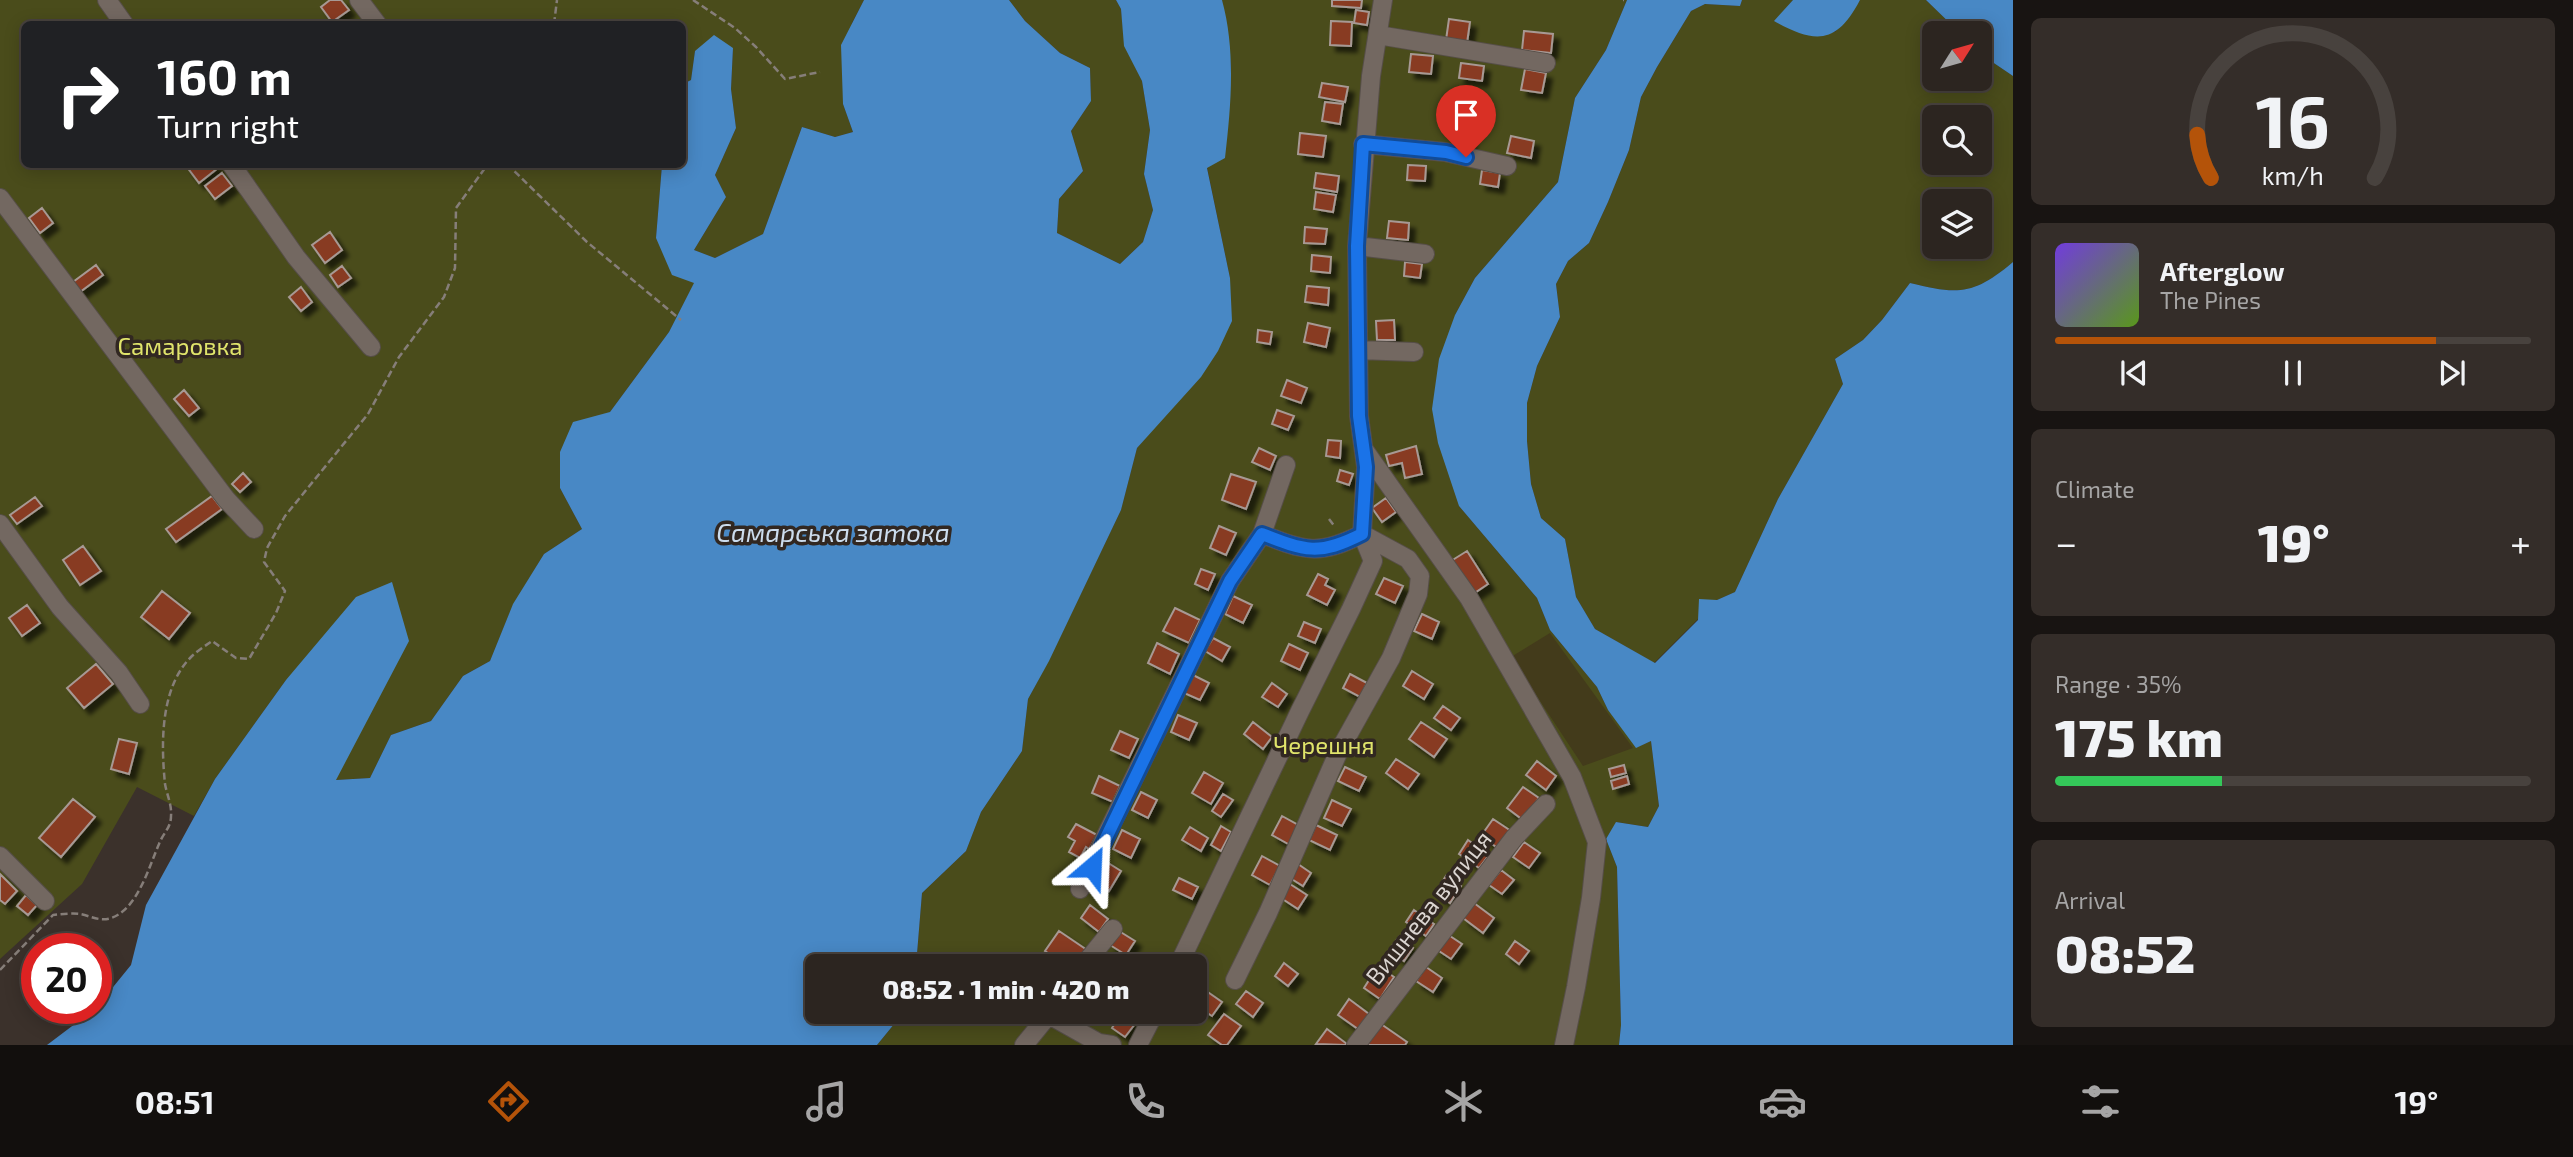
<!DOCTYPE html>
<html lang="en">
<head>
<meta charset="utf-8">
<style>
	body { margin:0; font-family:"Exo 2",sans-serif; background:#342d29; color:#f1f3f6; height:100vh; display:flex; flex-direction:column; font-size:26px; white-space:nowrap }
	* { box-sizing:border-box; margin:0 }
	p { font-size:23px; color:#a6a5a5 }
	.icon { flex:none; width:38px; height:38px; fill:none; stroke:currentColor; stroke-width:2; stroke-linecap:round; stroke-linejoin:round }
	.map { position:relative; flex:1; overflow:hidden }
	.panel { display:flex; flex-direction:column; gap:18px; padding:18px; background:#181412; width:560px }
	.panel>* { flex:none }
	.top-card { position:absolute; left:21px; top:21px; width:665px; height:147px; border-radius:10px; box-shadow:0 4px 18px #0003,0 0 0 2px #48423e; background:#202124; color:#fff; overflow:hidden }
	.needle { width:46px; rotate:53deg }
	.tools { position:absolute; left:1922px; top:21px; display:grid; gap:14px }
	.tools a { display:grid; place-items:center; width:70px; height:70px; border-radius:10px; background:#2c2520; box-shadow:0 4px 18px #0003,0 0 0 2px #48423e; font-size:35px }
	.speed { position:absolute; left:21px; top:933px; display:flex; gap:14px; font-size:35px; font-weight:700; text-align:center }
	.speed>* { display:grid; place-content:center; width:91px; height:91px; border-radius:50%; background:#2c2520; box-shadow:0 4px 18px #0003,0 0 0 2px #48423e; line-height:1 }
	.speed .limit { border:10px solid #d22; background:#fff; color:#111 }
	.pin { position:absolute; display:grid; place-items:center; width:60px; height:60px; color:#fff; margin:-72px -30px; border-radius:50% 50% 50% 0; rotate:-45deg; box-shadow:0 0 7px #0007 }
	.pin .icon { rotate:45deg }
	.me { position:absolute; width:77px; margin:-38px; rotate:26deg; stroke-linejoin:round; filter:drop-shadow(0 0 5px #0008) }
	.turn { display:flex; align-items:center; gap:24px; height:147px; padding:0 21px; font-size:32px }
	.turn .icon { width:91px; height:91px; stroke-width:2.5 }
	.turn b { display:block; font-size:49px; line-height:60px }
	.big { font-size:52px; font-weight:800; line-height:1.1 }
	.panel .widget { flex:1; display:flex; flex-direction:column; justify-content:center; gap:10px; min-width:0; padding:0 24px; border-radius:10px; background:#342d29 }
	.panel .dial { align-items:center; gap:0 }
	.dial svg { height:182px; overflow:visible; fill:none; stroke:#48423e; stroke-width:7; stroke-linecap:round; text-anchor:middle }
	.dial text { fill:#f1f3f6; stroke:none }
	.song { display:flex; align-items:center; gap:21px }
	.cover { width:84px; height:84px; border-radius:10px; background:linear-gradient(135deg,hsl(260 70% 55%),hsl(90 70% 35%)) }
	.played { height:7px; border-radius:4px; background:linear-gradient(90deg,#b45309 80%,#48423e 80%) }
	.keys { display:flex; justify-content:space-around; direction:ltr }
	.heat { display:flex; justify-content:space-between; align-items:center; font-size:38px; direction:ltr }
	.charge { height:10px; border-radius:5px; background:linear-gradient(90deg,#34c759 35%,#48423e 0) }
	.trip { position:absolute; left:805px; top:954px; width:402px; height:70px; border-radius:10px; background:#2c2520; box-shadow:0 4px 18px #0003,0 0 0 2px #48423e; font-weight:800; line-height:70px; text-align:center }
	.menu { display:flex; height:112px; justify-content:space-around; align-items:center; background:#120f0d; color:#a6a5a5 }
	.menu .icon { width:49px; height:49px }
	.menu .selected { color:#b45309 }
	.menu b { font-size:32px; color:#f1f3f6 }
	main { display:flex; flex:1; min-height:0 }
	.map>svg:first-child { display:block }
	.green { fill:#4a4c1b; fill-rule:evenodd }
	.sand { fill:#433b1b }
	.water { fill:#4888c5 }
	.building { fill:#883a20; stroke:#a79994; stroke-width:2; filter:url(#shadow) }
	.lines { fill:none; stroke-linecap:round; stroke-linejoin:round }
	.minor-casing { stroke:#564e48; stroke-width:20 }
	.path { stroke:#867e79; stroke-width:2.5; stroke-dasharray:7 3.5; stroke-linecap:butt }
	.minor { stroke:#736861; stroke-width:18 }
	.route-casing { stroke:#114b97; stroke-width:18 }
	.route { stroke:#1a73e8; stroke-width:12 }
	.labels { text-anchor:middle; stroke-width:7; stroke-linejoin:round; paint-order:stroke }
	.park-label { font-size:24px; fill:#e0e46b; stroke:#312721 }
	.street-label { font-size:24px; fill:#dbd5d1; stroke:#312721 }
	.water-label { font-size:26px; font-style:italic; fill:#ccdced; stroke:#312721 }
</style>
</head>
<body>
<main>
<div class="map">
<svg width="2013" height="1045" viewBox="0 0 2013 1045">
	<defs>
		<filter id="shadow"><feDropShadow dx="6" dy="6" stdDeviation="2" flood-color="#0009"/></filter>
	</defs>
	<rect width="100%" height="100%" fill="#3b312b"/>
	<path class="green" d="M0,0h864l-12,23 -9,81 10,28 -18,5 -33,-10 -39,107 -48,24 -21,-8 32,-53 -11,-22 21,-47 -5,-39 2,-40 -38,2 -4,29 -8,4 -1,-60h-658v140l638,1 -6,73 39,44 -26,50 -59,80 -50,76 22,41 -38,25 -31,51 -23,56 -27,15 -32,45 -40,14 -21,43 -35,2 -49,-100 -71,99 -21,37 -57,-29 -55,97 -82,75z
		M1009,0h107l5,9 4,37 17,35 8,49 -6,44 9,36 -10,32 -23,22 -63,-31 2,-34 24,-28 -12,-40 20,-30 -1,-33 -30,-15 -35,-32z
		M1222,0h405l-21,50 -31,48 -17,84 -83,96 -20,37 4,191 78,92 13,32 47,57 11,23 29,37 14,-6 8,65 -11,21 -31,-5 -11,17 11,28 4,158 -2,20h-742l27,-33h291v-46h-279l6,-73 44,-42 15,-39 41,-61 6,-52 21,-39 72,-150 16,-62 27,-32 66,-138 -23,-111 24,-100z
		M1742,0h51l-18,21 60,11 25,-32h66l34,33h-26v46h45v-26l34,23v186c-39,33 -55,33 -103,21l-28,37 -19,20 -28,19 8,25 -65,115 -43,93 -18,8 -63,63 -59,-34 -19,-32 -11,-58 -24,-21 -10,-34 -4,-43v-38l10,-37 23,-49 -4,-33 12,-23 21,-18 19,-41 21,-52 12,-53 16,-30 34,-56 14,-7 35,2zM1934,117h45v46h-45zM1934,201h45v46h-45z"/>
	<path class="sand" d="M1550,633l83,115 -50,18 -72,-109z"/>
	<path class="water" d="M864,0h145l16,21 35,32 30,15 1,33 -20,30 12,40 -24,28 -2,34 63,31 23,-22 10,-32 -9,-36 6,-44 -8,-49 -18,-35 -3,-37 -5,-9h106c14,51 9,106 3,158l-18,10 23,110 2,43 -14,30 -17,26 -64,71 -16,62 -72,151 -21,38 -6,52 -41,61 -15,39 -44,42 -6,73h-99v46h87l-27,33h-830l49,-37 35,-43 15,-60 69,-126 71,-99 70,-83 36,-15 17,59 -73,139 34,-2 21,-43 40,-14 32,-45 27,-15 23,-57 31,-50 38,-25 -22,-41v-36l13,-30 37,-10 59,-80 25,-49 -22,-8 -16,-37 6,-73 20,-1 1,-80 8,-4 4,-29 19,-16 19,13 -2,41 5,39 -21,47 11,22 -32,53 21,8 48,-24 39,-107 33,10 18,-5 -10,-28 -2,-59z
		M1627,0h115l-2,6 -35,-2 -14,7 -34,56 -16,30 -12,53 -21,52 -19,41 -21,18 -12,23 4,33 -23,49 -10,37v38l4,43 10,34 24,21 11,58 19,32 60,34 43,-43 1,-21 18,1 18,-8 43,-93 65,-115 -8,-25 28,-19 19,-20 28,-37c48,12 64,12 103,-21v783h-394l2,-20 -4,-158 -11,-28 10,-17 32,5 11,-21 -8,-65 -15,7 -28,-38 -11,-23 -47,-57 -13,-32 -78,-92 -21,-63 -6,-34 7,-50 16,-44 20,-37 83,-96 17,-84 31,-48z
		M1793,0h67c-24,46 -46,43 -86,21z
		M1926,0h87v76l-34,-23v-20h-19z"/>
	<path class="building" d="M330,0h11l8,10 -17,12 -11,-15z
		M1332,0h30l-1,8 -29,-2z
		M1356,10l13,2 -2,13 -13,-2z
		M1449,19l21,3 -3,21 -21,-3z
		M1331,21l21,1 -1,24 -21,-1z
		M1524,31l29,3 -2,19 -29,-3z
		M1411,54l22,2 -2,18 -22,-2z
		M1461,63l23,3 -2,15 -23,-3z
		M1525,69l21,4 -4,20 -21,-3z
		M1322,83l26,4 -3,15 -26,-5z
		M1325,102l18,2 -3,20 -18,-3z
		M1457,122l15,2 -4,25 -14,-1z
		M1300,133l26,3 -3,21 -25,-3z
		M1511,136l23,5 -3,17 -24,-5z
		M190,164h25l3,4 -19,15 -12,-16z
		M1408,165l18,1 -1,15 -18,-1z
		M1482,170l18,3 -2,14 -18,-3z
		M222,173l10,13 -17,13 -10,-13z
		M1316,173l23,3 -2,16 -23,-4z
		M1316,192l20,3 -3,17 -19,-3z
		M42,208l11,15 -13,10 -11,-15z
		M1389,221l20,2 -1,17 -21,-2z
		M1305,227l22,2 -2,15 -21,-1z
		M330,232l12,18 -17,13 -13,-18z
		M1312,255l19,2 -1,16 -19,-2z
		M1405,262l17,2 -2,14 -16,-2z
		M96,265l7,10 -23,17 -7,-10z
		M342,266l9,12 -13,9 -8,-12z
		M1307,286l22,2 -1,17 -23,-3z
		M301,287l11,15 -11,9 -12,-14z
		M1394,320l1,20h-18l-1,-19z
		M1308,323l22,5 -4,19 -22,-5z
		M1258,330l14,2 -2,12 -13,-2z
		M1287,380l20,8 -6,15 -20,-7z
		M184,390l15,18 -10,8 -15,-17z
		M1277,410l17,6 -6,14 -16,-6z
		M1328,440l13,1 -1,17 -14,-2z
		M1416,446l6,28 -17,4 -3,-15 -13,3 -3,-11z
		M1259,448l17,8 -6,14 -18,-8z
		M1340,470l13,4 -4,11 -12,-4z
		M243,473l8,9 -11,10 -8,-8z
		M1231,474l25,8 -10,27 -24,-9z
		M212,496l10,13 -46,33 -10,-13z
		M35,497l7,9 -25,18 -7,-9z
		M1386,498l10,14 -14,10 -10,-14z
		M1219,526l17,7 -10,22 -16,-7z
		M83,546l18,25 -21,14 -17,-25z
		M1467,551l21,33 -15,10 -22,-33z
		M1201,569l14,5 -7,16 -13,-6z
		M1318,574l10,5 -3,6 10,5 -8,15 -20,-10z
		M1384,578l19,8 -8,17 -19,-9z
		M162,591l28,22 -21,26 -28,-22z
		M1233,596l19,9 -9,18 -18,-9z
		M27,605l13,18 -18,13 -13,-18z
		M1175,608l25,12 -11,23 -26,-12z
		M1422,614l17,8 -7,17 -18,-8z
		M1304,622l17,7 -6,14 -17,-7z
		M1213,638l17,9 -8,14 -17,-10z
		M1157,643l22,11 -9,20 -22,-11z
		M1289,644l19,9 -8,17 -19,-9z
		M96,664l17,20 -29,24 -17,-20z
		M1412,671l21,13 -9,15 -21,-13z
		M1350,674l17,9 -7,14 -17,-9z
		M1193,675l16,8 -9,17 -16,-7z
		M1272,683l15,11 -9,13 -16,-10z
		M1443,706l17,12 -9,12 -17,-12z
		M1178,715l19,8 -8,17 -18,-8z
		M1253,722l19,15 -9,12 -19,-15z
		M1421,722l26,17 -13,18 -25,-18z
		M1120,731l18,8 -9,19 -18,-8z
		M119,739l18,4 -8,31 -18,-5z
		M1396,759l23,15 -11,15 -22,-16z
		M1537,761l19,15 -10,14 -20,-15z
		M1624,765l2,8 -15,4 -2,-8z
		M1345,767l21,10 -7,14 -21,-10z
		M1204,772l19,11 -12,21 -19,-11z
		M1099,776l21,10 -7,16 -21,-9z
		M1627,776l2,8 -16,5 -2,-8z
		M1523,787l16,11 -16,22 -16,-12z
		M1141,792l16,8 -9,18 -16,-8z
		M1223,794l10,6 -12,17 -9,-6z
		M73,799l22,18 -34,40 -22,-19z
		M1332,800l19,9 -9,17 -18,-8z
		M1282,816l18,10 -10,19 -18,-10z
		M1493,819l18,12 -12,18 -18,-13z
		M1076,824l21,11 -8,14 -3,-2 -6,11 -11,-6 6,-11 -7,-4z
		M1316,825l21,10 -7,15 -21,-10z
		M1221,826l10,6 -10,19 -10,-6z
		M1190,827l18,11 -7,13 -19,-11z
		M1122,830l18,9 -9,19 -18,-9z
		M1468,840l21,15 -10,13 -20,-14z
		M1524,842l16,11 -11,15 -16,-11z
		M1262,856l18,10 -10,19 -18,-10z
		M1105,861l16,10 -12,20 -16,-10z
		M1298,864l13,9 -8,13 -13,-8z
		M1501,870l13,10 -12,14 -13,-9z
		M0,874l17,17 -12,13 -5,-4z
		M1446,876l15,10 -11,17 -15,-10z
		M1179,878l19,9 -6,12 -19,-9z
		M1290,884l17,11 -9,14 -17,-11z
		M26,895l11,10 -9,10 -11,-9z
		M1474,903l20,15 -11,15 -20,-15z
		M1090,905l18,14 -9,13 -18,-14z
		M1414,910l20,14 -8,12 -20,-14z
		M1059,931l28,19 -11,16h-9l-22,-15z
		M1119,931l16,10 -9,14 -16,-10z
		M1447,934l15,10 -11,15 -15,-10z
		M1399,937l14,11 -9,13 -15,-11z
		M1515,941l14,10 -10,13 -13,-10z
		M1284,963l14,11 -10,12 -13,-10z
		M1378,966l16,11 -14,22 -16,-11z
		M1426,967l16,11 -9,14 -17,-11z
		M1202,988l20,14 -10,14 -17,-11v-7z
		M1246,991l17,12 -10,14 -17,-13z
		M1349,999l20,15 -11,15 -20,-14z
		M1121,1014l14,10 -10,13 -13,-9z
		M1224,1014l17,12 -14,19h-5l-14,-10z
		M1381,1024l26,18 -2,3h-38z
		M1327,1029l20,15 -1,1 -30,-1z"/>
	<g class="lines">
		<defs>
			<path id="minor" d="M107,0l17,24
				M359,0l18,24
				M1378,35l168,28
				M1363,144l82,8 62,14
				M231,164l65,93 75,90
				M0,198l226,301 28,30
				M1357,246l68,8
				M1359,350l55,2
				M1365,451l104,147 103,179 25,65 -6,56 -15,89 -12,58
				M0,524l60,83 59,66 21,31
				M1262,534c43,17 57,22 100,0
				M0,856l45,45
				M1080,889l150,-308 32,-47 24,-69
				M1083,966l30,-37
				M1178,966l122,-255 51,-102 22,-48 -11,-27 4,-67 -7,-51 -2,-170 14,-170 12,-76
				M1235,980l33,-67 70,-160 53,-95 27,-64 2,-18 -12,-17 -46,-25
				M1049,1015l50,28 13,2
				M1024,1045l27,-33
				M1138,1045l17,-33
				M1356,1045l158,-207 32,-34"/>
		</defs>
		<use href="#minor" class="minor-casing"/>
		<path class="path" d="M693,0l42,28 21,19 29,32 35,-7
			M1623,0h1
			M554,24l3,-24
			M507,164l80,78 94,78
			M1329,519l6,8
			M0,970l53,-55c9,-1 19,-2 27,-1 11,2 20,8 31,4 26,-8 38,-51 48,-74 4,-11 12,-16 12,-28 1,-11 -4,-21 -6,-32 -4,-40 -5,-96 26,-127 6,-6 14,-11 21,-16l24,17 13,1 27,-46 9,-22 -21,-29 3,-14 18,-32 83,-102 31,-57 45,-60 11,-29 1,-60 32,-44"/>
		<use href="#minor" class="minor"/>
	</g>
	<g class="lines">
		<defs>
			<path id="route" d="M1092,867l138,-286 32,-47c43,17 57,22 100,0l4,-67 -7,-51 -2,-170 6,-102 83,8 20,5"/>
		</defs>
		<use href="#route" class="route-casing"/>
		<use href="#route" class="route"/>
	</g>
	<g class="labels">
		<g class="park-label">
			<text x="180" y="355">Самаровка</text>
			<text x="1324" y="754">Черешня</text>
		</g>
		<g class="street-label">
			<text transform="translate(1429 908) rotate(-52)" y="8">Вишнева вулиця</text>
		</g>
		<g class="water-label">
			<text x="833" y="542">Самарська затока</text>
		</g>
	</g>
</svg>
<div class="tools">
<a><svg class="needle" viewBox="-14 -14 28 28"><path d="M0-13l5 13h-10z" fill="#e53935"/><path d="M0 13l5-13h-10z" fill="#a6a5a5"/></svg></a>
<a><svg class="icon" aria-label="search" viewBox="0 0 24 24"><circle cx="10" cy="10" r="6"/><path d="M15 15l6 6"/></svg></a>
<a><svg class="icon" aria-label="layers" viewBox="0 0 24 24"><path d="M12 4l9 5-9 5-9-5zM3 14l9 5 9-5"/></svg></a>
</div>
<div class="speed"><div class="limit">20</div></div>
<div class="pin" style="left:1466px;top:157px;background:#d93025"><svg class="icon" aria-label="arrive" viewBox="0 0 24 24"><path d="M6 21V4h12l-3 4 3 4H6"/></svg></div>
<svg class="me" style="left:1092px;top:867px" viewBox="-20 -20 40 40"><path d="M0-17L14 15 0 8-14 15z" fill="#1a73e8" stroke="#fff" stroke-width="4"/></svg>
<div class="trip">08:52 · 1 min · 420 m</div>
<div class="top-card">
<div class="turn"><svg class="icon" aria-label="right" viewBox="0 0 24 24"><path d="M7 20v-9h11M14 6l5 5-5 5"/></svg><div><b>160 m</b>Turn right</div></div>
</div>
</div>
<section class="panel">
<div class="widget dial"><svg viewBox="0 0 100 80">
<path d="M14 69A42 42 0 1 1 86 69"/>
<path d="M14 69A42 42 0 0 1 8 50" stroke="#b45309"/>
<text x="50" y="56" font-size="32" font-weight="700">16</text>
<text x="50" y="72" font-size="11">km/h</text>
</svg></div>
<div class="widget">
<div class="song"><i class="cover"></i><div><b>Afterglow</b><p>The Pines</p></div></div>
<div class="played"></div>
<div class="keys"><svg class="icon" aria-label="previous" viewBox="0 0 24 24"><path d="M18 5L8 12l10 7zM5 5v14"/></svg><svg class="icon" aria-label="pause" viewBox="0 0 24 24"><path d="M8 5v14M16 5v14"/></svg><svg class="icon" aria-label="next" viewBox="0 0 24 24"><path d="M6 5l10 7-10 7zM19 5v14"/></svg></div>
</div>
<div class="widget"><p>Climate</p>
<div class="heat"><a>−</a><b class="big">19°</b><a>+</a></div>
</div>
<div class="widget"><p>Range · 35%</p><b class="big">175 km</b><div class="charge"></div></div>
<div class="widget"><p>Arrival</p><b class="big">08:52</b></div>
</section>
</main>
<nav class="menu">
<b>08:51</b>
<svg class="icon selected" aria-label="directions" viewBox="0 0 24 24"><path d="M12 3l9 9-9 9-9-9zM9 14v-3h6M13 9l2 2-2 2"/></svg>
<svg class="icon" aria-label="music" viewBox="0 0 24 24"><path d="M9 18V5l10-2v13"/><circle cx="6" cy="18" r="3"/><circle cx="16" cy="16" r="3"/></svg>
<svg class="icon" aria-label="phone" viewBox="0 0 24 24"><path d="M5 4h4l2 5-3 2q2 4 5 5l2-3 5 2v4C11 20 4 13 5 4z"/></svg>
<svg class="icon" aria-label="climate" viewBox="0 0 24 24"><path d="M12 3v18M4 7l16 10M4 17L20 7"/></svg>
<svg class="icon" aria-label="car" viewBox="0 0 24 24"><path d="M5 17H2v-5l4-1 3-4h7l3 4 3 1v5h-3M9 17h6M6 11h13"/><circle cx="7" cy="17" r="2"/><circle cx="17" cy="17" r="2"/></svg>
<svg class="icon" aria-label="filters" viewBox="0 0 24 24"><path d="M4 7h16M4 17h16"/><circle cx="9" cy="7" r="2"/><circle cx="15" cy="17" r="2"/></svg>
<b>19°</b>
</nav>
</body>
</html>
